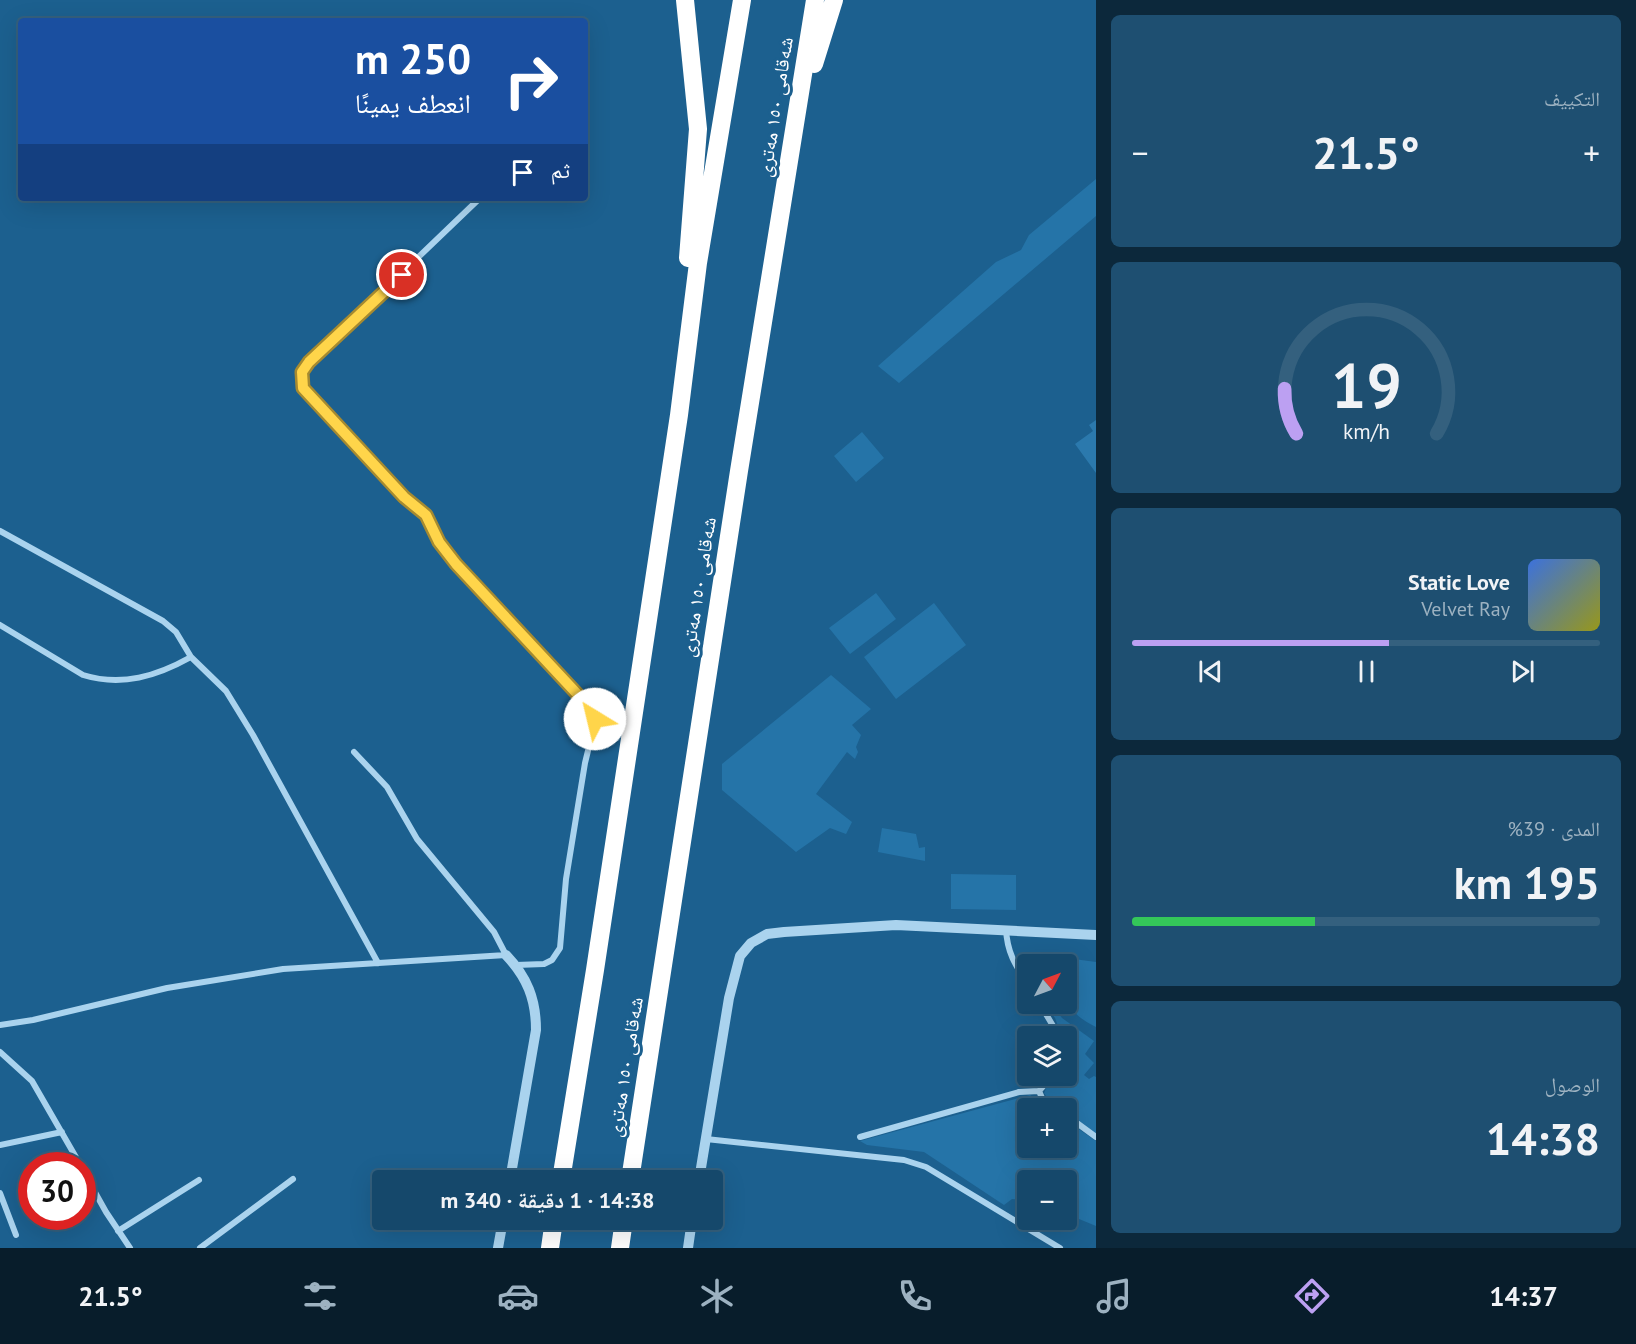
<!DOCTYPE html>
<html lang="ar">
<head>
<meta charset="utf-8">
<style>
	body { margin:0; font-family:"PT Sans","Noto Naskh Arabic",sans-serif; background:#1e4f71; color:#f1f3f6; direction:rtl; height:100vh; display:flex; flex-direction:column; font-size:22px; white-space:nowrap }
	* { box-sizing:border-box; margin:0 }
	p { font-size:20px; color:#9db2c1 }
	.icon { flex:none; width:33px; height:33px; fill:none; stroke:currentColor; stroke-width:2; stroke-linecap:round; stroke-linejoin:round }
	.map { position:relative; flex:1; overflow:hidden; direction:ltr }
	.panel { display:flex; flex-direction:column; gap:15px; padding:15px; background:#0c283b; width:540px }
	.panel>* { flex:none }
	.top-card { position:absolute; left:18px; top:18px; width:570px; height:183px; border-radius:6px; box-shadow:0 6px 24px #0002,0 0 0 2px #34607e; direction:rtl; background:#1a4fa0; color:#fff; overflow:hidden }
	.needle { width:39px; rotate:49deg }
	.controls { position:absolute; left:1017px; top:954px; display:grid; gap:12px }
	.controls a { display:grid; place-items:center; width:60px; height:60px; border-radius:6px; background:#15486b; box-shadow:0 6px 24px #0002,0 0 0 2px #34607e; font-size:30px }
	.speed { position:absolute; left:18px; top:1152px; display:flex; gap:12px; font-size:30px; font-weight:700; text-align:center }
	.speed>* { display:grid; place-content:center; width:78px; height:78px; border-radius:50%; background:#15486b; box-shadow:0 6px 24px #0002,0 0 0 2px #34607e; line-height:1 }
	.speed .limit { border:9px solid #d22; background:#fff; color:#111 }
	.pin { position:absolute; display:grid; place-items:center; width:51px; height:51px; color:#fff; margin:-26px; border:3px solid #fff; border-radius:50%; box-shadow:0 2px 6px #0007 }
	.me { position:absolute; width:66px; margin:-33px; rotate:324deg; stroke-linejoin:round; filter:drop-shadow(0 0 4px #0008) }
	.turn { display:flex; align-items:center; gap:21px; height:126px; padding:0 18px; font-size:27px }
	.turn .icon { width:78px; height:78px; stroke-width:2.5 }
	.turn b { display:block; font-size:42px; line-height:51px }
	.then { display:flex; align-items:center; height:57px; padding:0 18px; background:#0003; gap:12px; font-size:22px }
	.big { font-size:45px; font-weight:700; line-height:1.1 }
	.panel .card { flex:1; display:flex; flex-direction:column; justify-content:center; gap:9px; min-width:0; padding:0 21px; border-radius:9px; background:#1e4f71 }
	.panel .dial { align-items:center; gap:0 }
	.dial svg { height:156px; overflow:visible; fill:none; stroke:#34607e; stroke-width:7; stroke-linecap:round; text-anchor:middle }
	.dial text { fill:#f1f3f6; stroke:none }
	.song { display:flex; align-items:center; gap:18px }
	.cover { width:72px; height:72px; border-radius:9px; background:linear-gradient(135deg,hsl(220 70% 55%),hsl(60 70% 35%)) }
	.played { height:6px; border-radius:3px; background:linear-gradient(90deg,#bca0f2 55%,#34607e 55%) }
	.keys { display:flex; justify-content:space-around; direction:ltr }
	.heat { display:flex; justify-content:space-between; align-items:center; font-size:33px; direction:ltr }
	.charge { height:9px; border-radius:4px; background:linear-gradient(90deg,#34c759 39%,#34607e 0) }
	.trip { position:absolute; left:372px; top:1170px; width:351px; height:60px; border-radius:6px; background:#15486b; box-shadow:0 6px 24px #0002,0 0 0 2px #34607e; font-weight:700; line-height:60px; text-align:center; direction:rtl }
	.tabs { display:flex; height:96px; justify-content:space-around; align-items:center; background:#081d2b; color:#9db2c1 }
	.tabs .icon { width:42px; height:42px }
	.tabs .current { color:#bca0f2 }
	.tabs b { font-size:27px; color:#f1f3f6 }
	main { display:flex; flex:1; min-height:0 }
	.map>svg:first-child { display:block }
	.green { fill:#2574a8 }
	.building { fill:#2b79ad }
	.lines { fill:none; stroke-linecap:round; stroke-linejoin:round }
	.minor { stroke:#aad3ee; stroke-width:6 }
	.tertiary { stroke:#aad3ee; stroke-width:10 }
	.motorway { stroke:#fff; stroke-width:18 }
	.route-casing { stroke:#a68a30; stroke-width:15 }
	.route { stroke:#ffd54a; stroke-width:10 }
	.labels { text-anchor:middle; stroke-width:6; stroke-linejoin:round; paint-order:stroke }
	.street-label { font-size:20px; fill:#fff; stroke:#1c608f }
</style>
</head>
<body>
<main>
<section class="panel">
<div class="card"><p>التكييف</p>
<div class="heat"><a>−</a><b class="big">21.5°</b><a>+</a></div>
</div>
<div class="card dial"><svg viewBox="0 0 100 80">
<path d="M14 69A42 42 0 1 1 86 69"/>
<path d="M14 69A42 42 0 0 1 8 46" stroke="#bca0f2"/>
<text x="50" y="56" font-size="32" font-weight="700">19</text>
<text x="50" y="72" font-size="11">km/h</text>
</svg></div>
<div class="card">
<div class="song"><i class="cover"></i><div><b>Static Love</b><p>Velvet Ray</p></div></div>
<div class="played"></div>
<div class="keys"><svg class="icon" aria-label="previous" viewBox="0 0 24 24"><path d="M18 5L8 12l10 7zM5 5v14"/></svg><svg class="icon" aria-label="pause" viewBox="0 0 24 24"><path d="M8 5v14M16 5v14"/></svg><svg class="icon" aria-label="next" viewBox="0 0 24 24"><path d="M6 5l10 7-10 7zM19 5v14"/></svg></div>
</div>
<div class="card"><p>المدى · 39%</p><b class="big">195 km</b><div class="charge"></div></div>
<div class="card"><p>الوصول</p><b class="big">14:38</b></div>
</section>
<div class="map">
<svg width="1096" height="1248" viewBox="0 0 1096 1248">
	<rect width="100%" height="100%" fill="#1c608f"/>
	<path class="green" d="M1096,179v37l-197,167 -21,-17 118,-104 25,-12 8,-15z
		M862,432l22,26 -28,24 -22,-26z
		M876,593l20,26 -46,35 -21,-26z
		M934,603l32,42 -70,54 -32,-42z
		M831,675l40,34 -19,16 9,10 -5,12 2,5 -3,7 -8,-7 -31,42 36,28 -6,12 -16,-6 -34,24 -74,-62v-26z
		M882,828l34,6 3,14 6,-1v14l-47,-9z
		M951,874l65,1v35l-65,-1z
		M1052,956l44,6v65c-33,-16 -30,-30 -30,-63h-20l1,-5z
		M1045,1004h7l10,14 32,23 -9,13 9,9 -10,12 5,4 5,-3 2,1v58l-29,-22 -1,-5c-9,0 -17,-7 -22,-15l8,-17h14l1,-20h5l3,-12 -8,-3 -1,-5h-4l-7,-18z
		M1030,1095l19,13h-21v40h38l1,-27 29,20v85l-29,-12 -1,-34h-38l-1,20 -15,-1 -8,6 -80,-53 -57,-7 -7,-4z"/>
	<path class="building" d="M1096,420v53l-21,-29 18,-13 -4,-6z"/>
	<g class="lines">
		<path class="minor" d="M480,198l-171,164c-10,14 -9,22 0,35l95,100 22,18 13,27 17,22 137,149 1,13 -9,37 -19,116 -6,69 -8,12 -8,4 -28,1
			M0,531l163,90 13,11 15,25 35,34 27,44 125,228
			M0,625l83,50c39,12 74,1 108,-18
			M1006,929c1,23 9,36 22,55
			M1040,1004l19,32
			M0,1025l33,-5 134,-32 116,-19 223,-14 -12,-23 -77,-93 -30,-52 -33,-35
			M0,1052l32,29 49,85
			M1047,1076l-1,7 -7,8 3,7 15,10
			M1066,1115l30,22
			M860,1137l159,-45 20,-1
			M706,1139l198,21 22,7 134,81
			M0,1145l62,-13
			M82,1169l24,43 24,36
			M0,1193l16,42
			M118,1231l81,-51
			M200,1248l93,-69"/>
		<path class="tertiary" d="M506,955c21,22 30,44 30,75l-26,150
			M699,1180l30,-182 11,-42 11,-13 16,-9 17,-2 112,-7 200,10
			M498,1248l5,-28
			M688,1248l4,-28"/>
		<path class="motorway" d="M685,0l13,129 -10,129
			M814,64l20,-64
			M561,1180l34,-210 84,-555 19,-152 44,-263
			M630,1180l109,-709 76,-471
			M550,1248l4,-28
			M620,1248l4,-28"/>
	</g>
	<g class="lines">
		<defs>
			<path id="route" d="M402,275l-93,87 -7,10 1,16 101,109 22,18 13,27 17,22 124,133 15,22"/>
		</defs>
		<use href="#route" class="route-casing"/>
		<use href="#route" class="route"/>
	</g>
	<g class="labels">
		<g class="street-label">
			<text transform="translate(775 107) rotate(-81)" y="7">شەقامی ١٥٠ مەتری</text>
			<text transform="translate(698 587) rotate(-81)" y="7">شەقامی ١٥٠ مەتری</text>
			<text transform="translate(625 1067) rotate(-81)" y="7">شەقامی ١٥٠ مەتری</text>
		</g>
	</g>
</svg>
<div class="controls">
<a><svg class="needle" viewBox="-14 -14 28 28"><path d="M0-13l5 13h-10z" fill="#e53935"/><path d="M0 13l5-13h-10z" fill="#9db2c1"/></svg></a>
<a><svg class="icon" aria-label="layers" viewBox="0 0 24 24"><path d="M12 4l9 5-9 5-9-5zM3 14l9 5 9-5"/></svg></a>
<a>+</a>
<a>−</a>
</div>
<div class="speed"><div class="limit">30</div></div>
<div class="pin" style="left:402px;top:275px;background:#d93025"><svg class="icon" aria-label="arrive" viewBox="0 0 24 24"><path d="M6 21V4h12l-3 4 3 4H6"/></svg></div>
<svg class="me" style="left:595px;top:719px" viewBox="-20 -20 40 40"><circle r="19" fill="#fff"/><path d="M0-13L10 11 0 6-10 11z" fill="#ffd54a"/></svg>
<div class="trip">14:38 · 1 دقيقة · 340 m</div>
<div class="top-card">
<div class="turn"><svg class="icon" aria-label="right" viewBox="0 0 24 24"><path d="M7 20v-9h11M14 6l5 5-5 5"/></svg><div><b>250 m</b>انعطف يمينًا</div></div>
<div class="then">ثم<svg class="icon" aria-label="arrive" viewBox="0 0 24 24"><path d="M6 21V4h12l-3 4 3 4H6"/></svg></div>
</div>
</div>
</main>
<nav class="tabs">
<b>14:37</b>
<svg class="icon current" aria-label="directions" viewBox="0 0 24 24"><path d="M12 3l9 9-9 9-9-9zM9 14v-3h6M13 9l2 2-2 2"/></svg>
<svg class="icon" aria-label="music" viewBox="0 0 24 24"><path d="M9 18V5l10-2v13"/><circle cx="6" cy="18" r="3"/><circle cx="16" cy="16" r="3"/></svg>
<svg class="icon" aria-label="phone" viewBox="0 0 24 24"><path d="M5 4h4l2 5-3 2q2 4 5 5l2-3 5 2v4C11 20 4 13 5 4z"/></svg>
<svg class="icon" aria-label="climate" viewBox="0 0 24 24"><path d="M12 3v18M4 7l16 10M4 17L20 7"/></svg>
<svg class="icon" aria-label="car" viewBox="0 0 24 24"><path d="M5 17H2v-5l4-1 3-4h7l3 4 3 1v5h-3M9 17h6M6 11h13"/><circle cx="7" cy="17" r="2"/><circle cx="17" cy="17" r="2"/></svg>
<svg class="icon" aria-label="filters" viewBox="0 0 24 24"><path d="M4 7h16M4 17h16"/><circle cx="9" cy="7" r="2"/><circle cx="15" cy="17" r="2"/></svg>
<b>21.5°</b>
</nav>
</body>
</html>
